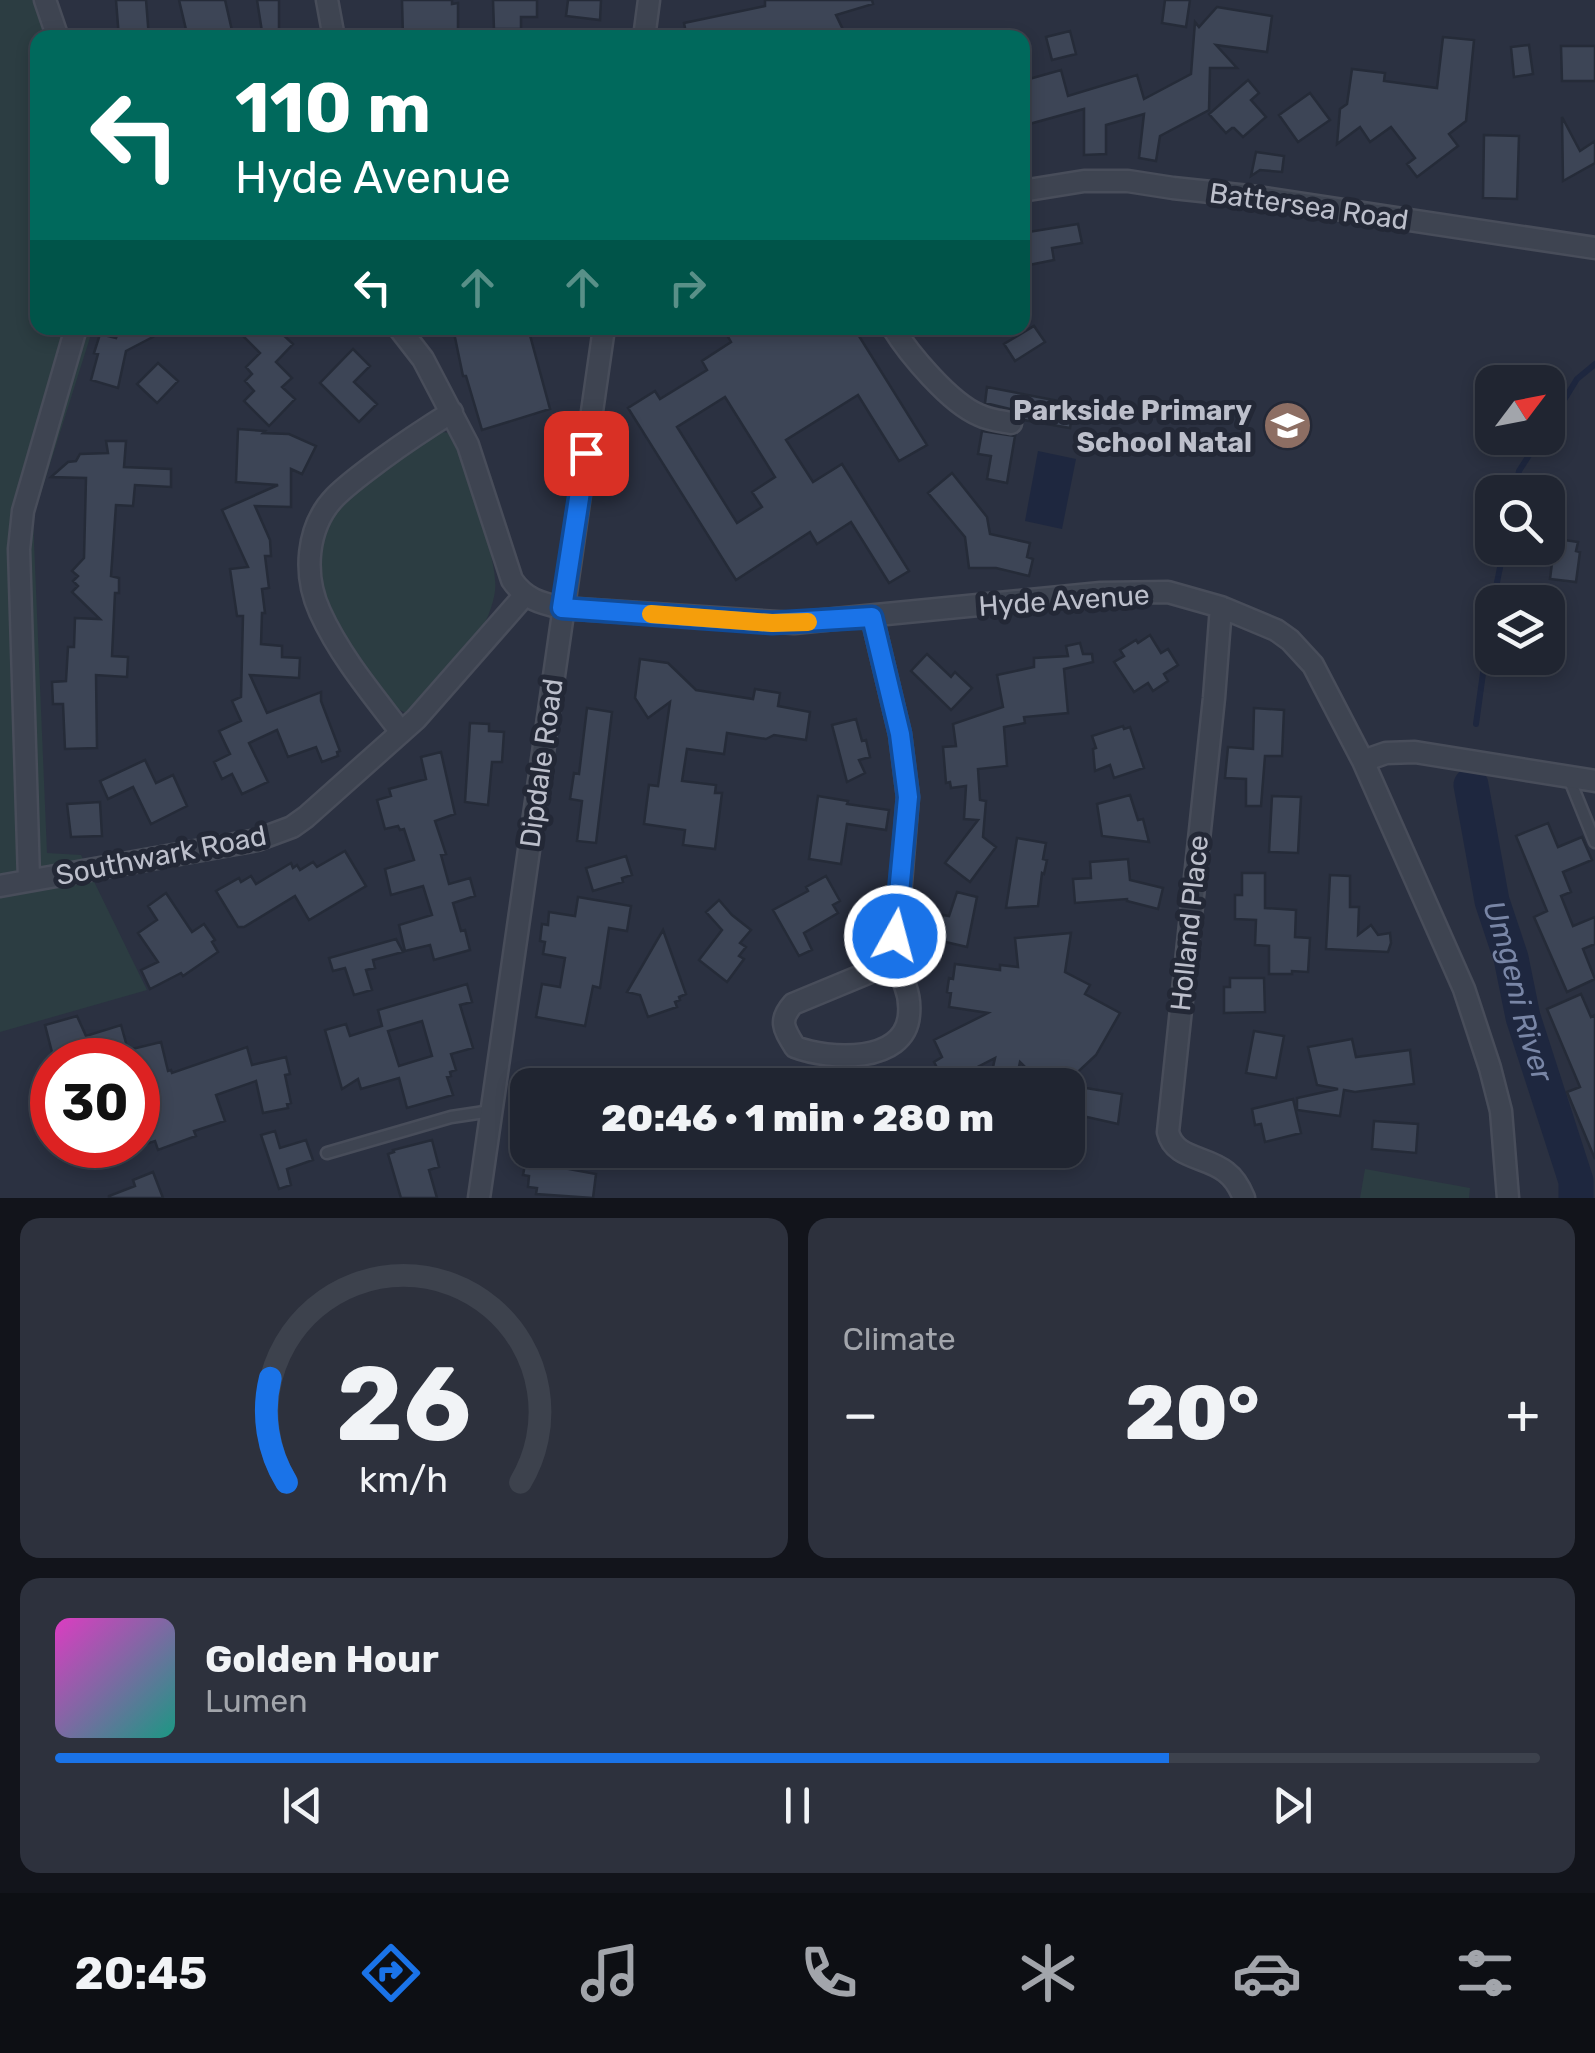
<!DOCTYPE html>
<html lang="en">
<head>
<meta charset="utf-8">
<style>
	body { margin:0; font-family:Rubik,sans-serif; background:#2d313d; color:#f1f3f6; height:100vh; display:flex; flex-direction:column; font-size:38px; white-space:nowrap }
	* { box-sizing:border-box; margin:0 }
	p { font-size:32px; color:#a2a5ab }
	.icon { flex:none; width:55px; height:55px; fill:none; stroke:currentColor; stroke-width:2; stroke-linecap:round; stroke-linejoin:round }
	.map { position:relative; height:1198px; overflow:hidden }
	.details { display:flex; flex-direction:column; gap:20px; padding:20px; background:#12141b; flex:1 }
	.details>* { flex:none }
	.top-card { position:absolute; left:30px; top:30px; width:1000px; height:305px; border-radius:20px; box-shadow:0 5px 15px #0003,0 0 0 2px #3d424d; background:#00695c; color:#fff; overflow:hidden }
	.needle { width:65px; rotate:58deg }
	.fabs { position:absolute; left:1475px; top:365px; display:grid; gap:20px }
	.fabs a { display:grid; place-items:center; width:90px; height:90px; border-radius:20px; background:#202531; box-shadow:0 5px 15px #0003,0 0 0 2px #3d424d; font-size:50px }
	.speed { position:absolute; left:30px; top:1038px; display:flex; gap:20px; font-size:50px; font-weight:700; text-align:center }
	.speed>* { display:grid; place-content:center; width:130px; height:130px; border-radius:50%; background:#202531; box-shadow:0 5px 15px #0003,0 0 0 2px #3d424d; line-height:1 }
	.speed .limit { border:15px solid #d22; background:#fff; color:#111 }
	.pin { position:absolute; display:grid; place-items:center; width:85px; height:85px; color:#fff; margin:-42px; border-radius:20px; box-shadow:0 5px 15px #0006 }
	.me { position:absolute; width:110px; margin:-55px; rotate:7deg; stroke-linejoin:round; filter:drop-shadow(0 0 8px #0008) }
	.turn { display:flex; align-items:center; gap:35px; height:210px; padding:0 40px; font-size:45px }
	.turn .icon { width:130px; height:130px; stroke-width:2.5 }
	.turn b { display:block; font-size:70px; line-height:85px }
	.lanes { display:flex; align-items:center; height:95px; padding:0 40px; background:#0003; justify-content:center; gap:50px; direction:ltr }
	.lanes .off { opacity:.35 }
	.big { font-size:75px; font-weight:800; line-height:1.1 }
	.details .tile { flex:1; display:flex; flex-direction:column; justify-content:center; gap:15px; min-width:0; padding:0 35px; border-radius:20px; background:#2d313d }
	.details .dial { align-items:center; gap:0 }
	.dial svg { height:260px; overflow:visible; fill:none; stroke:#3d424d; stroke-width:7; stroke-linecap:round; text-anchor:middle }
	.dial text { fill:#f1f3f6; stroke:none }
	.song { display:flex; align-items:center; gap:30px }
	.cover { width:120px; height:120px; border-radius:15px; background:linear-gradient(135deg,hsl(310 70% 55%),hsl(170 70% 35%)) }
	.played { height:10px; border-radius:5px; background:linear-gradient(90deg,#1a73e8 75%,#3d424d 75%) }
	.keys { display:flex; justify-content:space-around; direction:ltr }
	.heat { display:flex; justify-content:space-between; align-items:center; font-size:55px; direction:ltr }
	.details .tiles { flex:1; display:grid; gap:20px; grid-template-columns:1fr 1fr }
	.tile:last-child { grid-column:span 2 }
	.trip { position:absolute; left:510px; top:1068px; width:575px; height:100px; border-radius:20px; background:#202531; box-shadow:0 5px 15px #0003,0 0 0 2px #3d424d; font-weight:800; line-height:100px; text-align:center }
	.dock { display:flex; height:160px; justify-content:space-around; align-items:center; background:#0d0f14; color:#a2a5ab }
	.dock .icon { width:70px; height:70px }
	.dock .selected { color:#1a73e8 }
	.dock b { font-size:45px; color:#f1f3f6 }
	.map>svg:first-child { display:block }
	.green { fill:#2c3d42 }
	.water { fill:#1e273f }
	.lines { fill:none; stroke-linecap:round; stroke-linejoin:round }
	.stream { stroke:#1e273f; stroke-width:6 }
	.river { stroke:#1e273f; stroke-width:35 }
	.building { fill:#3d4556; stroke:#252b38; stroke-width:2.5; fill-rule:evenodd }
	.lane-casing { stroke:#484d5a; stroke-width:15 }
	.street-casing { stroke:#484d5a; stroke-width:25 }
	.lane { stroke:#3e4451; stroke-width:10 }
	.street { stroke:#3e4451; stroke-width:20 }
	.route-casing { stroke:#114b97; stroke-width:25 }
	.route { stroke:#1a73e8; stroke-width:18 }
	.slow { stroke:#f59e0b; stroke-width:18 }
	.labels { text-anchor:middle; stroke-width:10; stroke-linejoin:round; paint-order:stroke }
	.street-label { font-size:28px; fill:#bcbfcb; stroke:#232836 }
	.poi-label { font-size:28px; font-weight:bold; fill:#bcbfcb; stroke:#232836; text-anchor:end }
	.water-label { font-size:30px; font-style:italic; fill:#7986a6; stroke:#232836 }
</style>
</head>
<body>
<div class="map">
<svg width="1595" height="1198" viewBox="0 0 1595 1198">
	<rect width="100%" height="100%" fill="#2b3141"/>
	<path class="green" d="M0,0h39l13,37 -14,1v290h55l-60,190 14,335 34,2 66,135 -147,42z
		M435,431l15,2 5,8c11,32 44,120 40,150 -2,15 -9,32 -17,44 -15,24 -47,54 -67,76l-5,2 -10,-5 -19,-18 -56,-91 -5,-48 18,-41 31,-29z
		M1365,1169l105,19 -1,10h-109z"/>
	<path class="water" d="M1038,451l38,8 -14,70 -37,-8z"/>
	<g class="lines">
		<path class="stream" d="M1548,426l29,-47 18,-15
			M1515,492l4,-21 21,-33
			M1493,602l11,-54
			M1476,724l16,-116"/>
		<path class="river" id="s1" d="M1471,785l21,116 19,57 12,59 53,164v17"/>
	</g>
	<path class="building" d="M116,0h30l3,38h-30z
		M179,0h46l8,35 -14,3h-31z
		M257,0h22v38h-16z
		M402,0h50v4l6,-1v35h-55z
		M493,0h44v17h-16v12h-27z
		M568,0h33l-1,20 -34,-4z
		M765,0h107l1,4 -37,11 11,23h-160l-3,-15 81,-17z
		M1165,0h25l-4,27 -24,-4z
		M1217,7l55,9 -5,36 -51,-7 21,23h-27l-1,42 -49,26 -4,25 -17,-3 5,-44 -38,11v29l-22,1v-46l-62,17v-45l39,-11 7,26 69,-21 7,24 47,-25 4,-52 4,5z
		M1070,31l6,23 -24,6 -6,-23z
		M1443,37l31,3 -8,81 -17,13 9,12 -41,31 -10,-13 8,-6 -24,-31 -21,15 -10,-15 -23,17 3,-35 7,-5 5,-35 33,4 -1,8 53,7z
		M1529,45l4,29 -19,3 -3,-30z
		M1561,46h34v35h-33z
		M1248,80l11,13 -8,7 15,17 -23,20 -9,-9h-2l-6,5 -17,-19z
		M1310,93l20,27 -32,22 -19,-27z
		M1562,117l18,34 15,-10v22l-32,18z
		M1484,135l35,1 -2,63 -34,-1z
		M1256,152l28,4 -2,16 -22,-2 -9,6z
		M1078,224l4,19 -30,5 2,12 -25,5 -2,-12 -5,1v-21z
		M1034,326l11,16 -30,19 -11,-17z
		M120,328h50l-44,23 -8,37 -27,-8 7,-26 -4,-1 6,-19 16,4z
		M235,328h41l17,16 -17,18 16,16 -10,9 13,12 -26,27 -25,-25 10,-10 -9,-10 7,-7 -6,-7 14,-14z
		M453,328h75l22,81 -68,21 -16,-54h-3z
		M735,328h119l73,117 -28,16 -41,-66 -72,45 27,42 29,-18 67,107 -20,12 -38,-61 -34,22 -7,-12 -74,48 -108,-172 27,-17 5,8 47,-29 -5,-9 29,-19 -5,-9zM725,397l50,80 -23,15 10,15 -25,16 -60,-96z
		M353,349l17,17 -16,16 23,22 -18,18 -39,-39z
		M158,363l20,18 -21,22 -20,-19z
		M987,387l87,17 -4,24 -46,-8 -4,-7 -6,-3 -29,-7z
		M238,429l27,2 -2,2 26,1 27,12 -14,28 -11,-5v38l-36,-1 15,34 1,16h-6l4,32 -7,1 3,24h-3l-1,31 21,2v11l18,1 -1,20 -49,-3 17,38 54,-21v9l19,50 -3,1 1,4 -16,6 -6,-15 -28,10 -11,-27 -28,13 19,39 -26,12 -10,-20 -10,5 -8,-17 16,-8 -11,-23 22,-10 -9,-20 9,-4 2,-81h-6l-7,-47 18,-2 -26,-57 56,-25 -42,-3z
		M982,431l33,5 -8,47 -20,-4 4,-23 -13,-2z
		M106,441h20l-2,26 47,2v18l-36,-2 -2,21 -17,-1 -5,71 8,2v15h-4l-3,63 16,1 -1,20 -31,-2 1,73 -32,1 -2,-45h-10l-1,-22 14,-1 2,-34h6l1,-29 25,1 -28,-27 6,-6 -5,-5 5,-5 -6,-5 12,-13 2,-80 -35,-1 17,-15 8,-1 4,-7 28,-1z
		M952,473l35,44 3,17 40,9 -3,14 6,2 -4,17 -33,-8h-27l-4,-31 -37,-44z
		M1558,539l20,3 -2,9 4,1 -4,30 -26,-3 4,-32h2z
		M1150,635l11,18 7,-4 10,16 -14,9 4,7 -15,10 -5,-8 -14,9 -20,-30 10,-6 -4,-6 16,-10 2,3z
		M1080,643l3,11h9l1,8 -29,7 4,44 -44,4 1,6 -21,4 3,39 -29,3 2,31 6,1 -3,36 13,10 -26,35 -25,-19 33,-43 -14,-1 2,-33 -15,2 -1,-6 -4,1 -3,-36 13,-1 -3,-22 50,-17 -6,-32 37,-8v-9l34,-2 -2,-10z
		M927,654l24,23 4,-5 17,16 -21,22 -40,-39z
		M640,659l28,4 28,27 57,9 2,-10 25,4 -2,13 32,6 -4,28 -32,-5 -8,4 -39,-6 -3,21 -37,-5 -5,32 34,4 -1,8h7l-7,56 -32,-4 2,-15 -41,-6 5,-39 9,1 12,-84 -22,16 -13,-20z
		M587,708l25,4 -16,131 -19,-2 5,-40 -12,-2 4,-26 5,1z
		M1254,708l30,2 -2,46h-17l-4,50h-15v-27l-21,-1 3,-31 25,2z
		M856,719l6,22 4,-1 4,17 -11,3 6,13 -18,9 -15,-57z
		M470,723l19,1v7l15,1 -2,30h-10l-4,43 -23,-3z
		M1123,726l1,3 6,-2 14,41 -30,10 -4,-13 -15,6 -2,-22 3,-1 -4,-12z
		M441,752l14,62 -20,7 11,33 -5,1 8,29 21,-6 5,18 -22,7 8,28 4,-1 5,20 -36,10 -4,-15 -25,6 -6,-26 33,-10 -9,-29 -32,9 -6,-26 29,-9 -10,-31 -4,1 -2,-4 -13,3 -8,-29 14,-4 -2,-7 37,-10 -5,-22z
		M145,760l11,23 17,-8 14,31 -36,18 -18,-37 -25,12 -8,-18z
		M1130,795l8,25 5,-1 6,23 -47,-6 -5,-32z
		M818,796l30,5 -1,3 42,6 -3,20 -39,-6 -6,40 -32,-5z
		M1272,796l29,1 -3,56 -29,-1z
		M100,802l2,34 -31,1 -4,-33z
		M1548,823l10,24 24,-10 10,23 -29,12 8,20 -10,4 12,30 22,-9v27l-12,5 12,30 -28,13 -33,-75 13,-6 -31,-75z
		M1017,838l29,5 -3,16 4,1 -3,14 -2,-1 -4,33 -32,2z
		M345,851l21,35 -57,34 -14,-24 -51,31h-6l-22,-36 23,-13 2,4 10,-6 5,8 35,-21 2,5 4,-3 3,5 13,-8 4,5z
		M626,856l6,19 -10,3 1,4 -30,9 -7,-23z
		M1128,859l2,21 33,8 -5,21 -31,-8v-2l-52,4 -2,-24 18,-1 -1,-16z
		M1242,873h23v35l31,2 -1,27 15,1 -2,34 -16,-1v3h-23v-28l-14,-1 1,-25 -21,-1v-24h7z
		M1330,875l20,1v31h9l-1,28 13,-10 7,10 12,-2 1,10 -3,9 -62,-3z
		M826,876l14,25 -7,4 5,8 -34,20 8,17 -13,6 -26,-46 35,-19 -2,-4z
		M957,892l20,5 -10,50 -30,-7 6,-25 6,1z
		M166,893l26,39 12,-8 11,16 -3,2 6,10 -35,24 -2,-3 -31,16 -9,-19 17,-8 -20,-29 19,-13 -9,-14z
		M578,897l53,9 -4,25 -18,-3 -9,60 -7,-2 -8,40 -49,-9 6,-33 18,3 5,-29 -22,-4 2,-12 -5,-1 2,-17 6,1 1,-13 26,4z
		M719,900l13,15 19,15 -11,13 6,4 -7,9 5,3 -17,23 -28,-22 23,-30 -16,-18z
		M663,930l23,64 -7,3 1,3 -5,2 2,5 -29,10 -8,-22 -13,-3z
		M1071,933l-6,39 25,13 -5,9 35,19 -24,42 -32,30h-21l-23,-23 -5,23h-26l6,-27 -41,21 -5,-8 -8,4 -7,-13 8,-5 -8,-17 54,-27 -39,-6 2,-14 -4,-1 2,-14 4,1 2,-15 45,6v-5l18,2 -3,-29z
		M396,939l7,13 -30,8 2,8 -9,2 6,20 -18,5 -9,-27 -12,3 -4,-13z
		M1230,978h34l1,34 -41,1v-26h6z
		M467,984l5,18 -12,3 13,43 -22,6 5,16 -6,2 1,4 -4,1 6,18 -46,13 -8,-30 -38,11 -3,-10 -16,10 -17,-59 21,-6 4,12 32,-10 -4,-16zM422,1021l10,35 -33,10 -11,-35z
		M1581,994l10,23 4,-2v144l-28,-67 13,-5 -33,-78z
		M77,1016l9,20 35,-11 7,25 33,-8 7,29 3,-1 1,3 75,-26 5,18 34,-8 4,17 -5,1 6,28 -4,1 1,4 -25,5 -7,-32 -40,14 9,26 -31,10 2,5 -38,14 -3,-9 -9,3 -8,-25v-59h-52l-2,-6 -30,6 -9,-35z
		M1254,1031l30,5 -8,42 -30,-5z
		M1352,1039l4,18 54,-7 4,34 -59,8 -11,-2 -4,26 -43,-6v-12l41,-9 -21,-4 -9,-38z
		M1068,1085l54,9 -4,30 -49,-11z
		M1293,1099l8,34 -36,9 -4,-18 -6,1 -3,-16z
		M1374,1121l44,3 -2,29 -44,-4z
		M275,1131l5,17 26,-8 7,20 -26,9 4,16 -12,4 -18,-54z
		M432,1140l7,27 -10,3 8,28h-36l-13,-44 6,-2 -1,-2z
		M527,1154l16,2 -1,8 54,10 -3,24 -57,-4 1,-6 -9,-1 1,-11 -6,-1z
		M153,1172l10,26h-54v-2l26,-10 -2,-6z"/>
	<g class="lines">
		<defs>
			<path id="lane" d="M1569,778l26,64
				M327,1153l124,-36 40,-6"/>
			<path id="street" d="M45,0l13,38
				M327,0l7,38
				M644,38l5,-38
				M1022,191l62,-10h44l45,7 85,9 337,51
				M399,328l24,31 45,86 44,135c13,19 28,23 50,28l232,15 307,-30 67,-1 53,15 55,23 14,10 23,25 50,96 101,228 26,79 11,43 7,87
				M893,328c16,26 57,75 86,87 10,5 21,6 32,8
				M1221,607l-7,91 -46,434c6,27 39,24 58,40 8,6 14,16 18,26
				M872,617l28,117 8,63 -7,86 -9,80
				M401,732c-29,-38 -61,-76 -81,-120 -17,-37 -14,-85 15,-115 14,-14 31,-26 47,-38 23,-17 46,-32 70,-47
				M1363,761l23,-8 29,-1 180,29
				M29,879l-10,-330 4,-38 53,-183
				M0,886l257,-46 35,-13 14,-10 110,-98 108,-123
				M892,963c12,15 19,32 17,52 -4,49 -80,45 -114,32 -11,-18 -17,-26 -2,-43z
				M479,1198l125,-870"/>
		</defs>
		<use href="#lane" class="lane-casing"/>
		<use href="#street" class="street-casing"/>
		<use href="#lane" class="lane"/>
		<use href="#street" class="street"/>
	</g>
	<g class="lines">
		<defs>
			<path id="route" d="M586,453l-24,155 210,15 100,-6 28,117 8,63 -13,139"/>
		</defs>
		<use href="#route" class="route-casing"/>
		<use href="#route" class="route"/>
		<path class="slow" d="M651,614l121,9 36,-1"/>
	</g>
	<defs>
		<symbol id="school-disc" viewBox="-11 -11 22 22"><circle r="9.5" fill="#8d6e63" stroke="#232836"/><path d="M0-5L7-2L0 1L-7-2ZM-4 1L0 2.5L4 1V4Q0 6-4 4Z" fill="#fff"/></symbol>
	</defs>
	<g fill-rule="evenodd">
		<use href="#school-disc" x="1260" y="398" width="55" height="55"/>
	</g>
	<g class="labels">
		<g class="street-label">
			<text transform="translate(1309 206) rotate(8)" y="10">Battersea Road</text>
			<text transform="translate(1064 600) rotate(-4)" y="10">Hyde Avenue</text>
			<text transform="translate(541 763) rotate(-82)" y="10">Dipdale Road</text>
			<text transform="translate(161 855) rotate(-11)" y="10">Southwark Road</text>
			<text transform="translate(1189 923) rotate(-84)" y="10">Holland Place</text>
		</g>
		<g class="poi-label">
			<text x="1252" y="420">Parkside Primary<tspan x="1252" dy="32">School Natal</tspan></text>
		</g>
		<g class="water-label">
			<text dy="10" stroke="none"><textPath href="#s1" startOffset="212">Umgeni River</textPath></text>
		</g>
	</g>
</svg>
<div class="fabs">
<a><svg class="needle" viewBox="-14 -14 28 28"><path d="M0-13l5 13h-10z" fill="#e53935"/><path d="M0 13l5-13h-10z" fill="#a2a5ab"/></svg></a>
<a><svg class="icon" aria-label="search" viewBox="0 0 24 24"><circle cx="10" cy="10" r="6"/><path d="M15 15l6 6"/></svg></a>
<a><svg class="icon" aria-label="layers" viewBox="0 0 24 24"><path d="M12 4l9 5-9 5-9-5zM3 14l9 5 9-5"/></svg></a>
</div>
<div class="speed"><div class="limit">30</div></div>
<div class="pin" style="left:586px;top:453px;background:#d93025"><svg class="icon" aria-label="arrive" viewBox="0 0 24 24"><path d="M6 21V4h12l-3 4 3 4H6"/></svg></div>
<svg class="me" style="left:895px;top:936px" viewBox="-20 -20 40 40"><circle r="17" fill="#1a73e8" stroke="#fff" stroke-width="3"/><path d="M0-11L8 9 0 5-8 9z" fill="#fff"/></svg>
<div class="trip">20:46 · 1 min · 280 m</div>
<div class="top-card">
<div class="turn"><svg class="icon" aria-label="left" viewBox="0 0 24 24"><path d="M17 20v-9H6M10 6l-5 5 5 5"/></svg><div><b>110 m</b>Hyde Avenue</div></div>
<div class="lanes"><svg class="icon" aria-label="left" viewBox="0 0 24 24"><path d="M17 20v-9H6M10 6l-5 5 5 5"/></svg><svg class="icon off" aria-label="ahead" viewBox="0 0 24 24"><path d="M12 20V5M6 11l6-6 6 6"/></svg><svg class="icon off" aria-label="ahead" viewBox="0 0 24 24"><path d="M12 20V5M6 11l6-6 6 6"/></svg><svg class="icon off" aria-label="right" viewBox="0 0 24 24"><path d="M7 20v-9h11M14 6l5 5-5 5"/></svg></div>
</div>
</div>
<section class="details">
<div class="tiles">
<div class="tile dial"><svg viewBox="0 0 100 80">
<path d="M14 69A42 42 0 1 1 86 69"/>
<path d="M14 69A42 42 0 0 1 9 37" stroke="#1a73e8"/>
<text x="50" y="56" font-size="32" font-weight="700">26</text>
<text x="50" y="72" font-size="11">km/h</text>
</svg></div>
<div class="tile"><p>Climate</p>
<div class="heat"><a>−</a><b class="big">20°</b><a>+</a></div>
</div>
<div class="tile">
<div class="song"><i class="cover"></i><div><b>Golden Hour</b><p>Lumen</p></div></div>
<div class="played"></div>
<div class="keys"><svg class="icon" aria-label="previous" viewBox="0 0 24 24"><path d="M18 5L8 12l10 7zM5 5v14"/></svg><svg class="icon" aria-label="pause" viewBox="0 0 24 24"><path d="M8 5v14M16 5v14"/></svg><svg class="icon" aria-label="next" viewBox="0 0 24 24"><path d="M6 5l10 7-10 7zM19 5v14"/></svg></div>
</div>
</div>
</section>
<nav class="dock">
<b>20:45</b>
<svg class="icon selected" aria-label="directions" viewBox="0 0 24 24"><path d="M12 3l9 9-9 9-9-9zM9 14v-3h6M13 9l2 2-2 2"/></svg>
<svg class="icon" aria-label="music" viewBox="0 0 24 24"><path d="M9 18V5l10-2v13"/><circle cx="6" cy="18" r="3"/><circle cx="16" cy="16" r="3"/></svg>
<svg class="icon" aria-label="phone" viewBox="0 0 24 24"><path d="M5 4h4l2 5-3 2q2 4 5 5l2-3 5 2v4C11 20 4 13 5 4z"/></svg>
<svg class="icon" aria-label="climate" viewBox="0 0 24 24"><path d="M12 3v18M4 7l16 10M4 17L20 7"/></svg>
<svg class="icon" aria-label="car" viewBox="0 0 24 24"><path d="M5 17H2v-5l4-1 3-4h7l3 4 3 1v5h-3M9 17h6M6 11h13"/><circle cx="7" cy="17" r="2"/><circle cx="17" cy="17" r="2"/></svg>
<svg class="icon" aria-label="filters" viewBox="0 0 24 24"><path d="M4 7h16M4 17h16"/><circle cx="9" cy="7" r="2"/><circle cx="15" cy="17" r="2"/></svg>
</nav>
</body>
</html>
